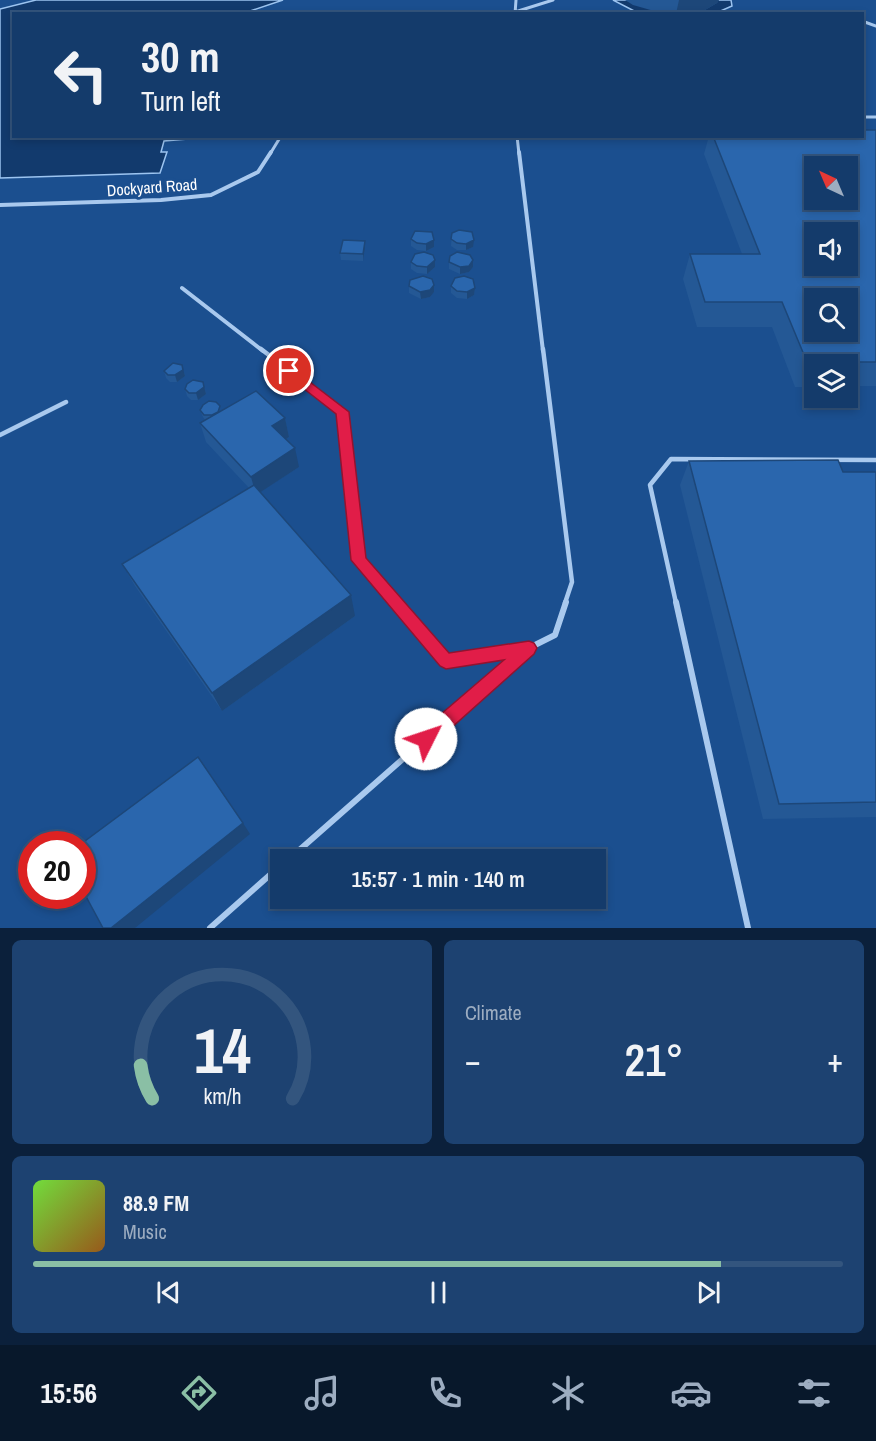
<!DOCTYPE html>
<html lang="en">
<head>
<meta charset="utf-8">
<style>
	body { margin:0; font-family:"Archivo Narrow",sans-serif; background:#1d4271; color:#f1f3f6; height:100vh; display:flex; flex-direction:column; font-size:22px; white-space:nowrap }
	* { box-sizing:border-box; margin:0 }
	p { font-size:20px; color:#9dadc1 }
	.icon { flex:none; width:33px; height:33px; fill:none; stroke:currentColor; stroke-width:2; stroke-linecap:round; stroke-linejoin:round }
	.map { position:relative; height:928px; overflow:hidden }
	.sheet { display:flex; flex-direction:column; gap:12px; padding:12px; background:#0b203b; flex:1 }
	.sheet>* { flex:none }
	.hud { position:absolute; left:12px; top:12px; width:852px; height:126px; border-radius:0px; box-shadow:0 3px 9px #0003,0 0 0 2px #33557e; background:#143b6b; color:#f1f3f6; overflow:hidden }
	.needle { width:39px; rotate:316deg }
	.tools { position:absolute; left:804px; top:156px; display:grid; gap:12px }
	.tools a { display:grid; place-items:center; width:54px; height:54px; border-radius:0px; background:#143b6b; box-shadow:0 3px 9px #0003,0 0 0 2px #33557e; font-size:30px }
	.speed { position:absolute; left:18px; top:831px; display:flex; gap:12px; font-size:30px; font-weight:700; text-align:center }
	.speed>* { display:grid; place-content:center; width:78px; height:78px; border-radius:50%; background:#143b6b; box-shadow:0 3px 9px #0003,0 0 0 2px #33557e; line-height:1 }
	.speed .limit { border:9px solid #d22; background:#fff; color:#111 }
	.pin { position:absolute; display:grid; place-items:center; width:51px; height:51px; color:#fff; margin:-26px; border:3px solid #fff; border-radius:50%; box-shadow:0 2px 6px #0007 }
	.me { position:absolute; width:66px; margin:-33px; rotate:49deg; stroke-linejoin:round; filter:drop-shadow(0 0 4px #0008) }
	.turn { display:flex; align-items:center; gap:21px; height:126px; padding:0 30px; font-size:27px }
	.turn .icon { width:78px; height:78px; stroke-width:2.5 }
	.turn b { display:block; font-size:42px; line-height:51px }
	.big { font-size:45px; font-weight:600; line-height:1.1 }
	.sheet .tile { flex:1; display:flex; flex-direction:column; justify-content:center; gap:9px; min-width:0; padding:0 21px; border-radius:9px; background:#1d4271 }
	.sheet .dial { align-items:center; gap:0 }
	.dial svg { height:156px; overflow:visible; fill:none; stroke:#33557e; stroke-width:7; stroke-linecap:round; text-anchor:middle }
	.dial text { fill:#f1f3f6; stroke:none }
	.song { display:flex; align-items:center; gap:18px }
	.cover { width:72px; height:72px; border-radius:9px; background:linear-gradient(135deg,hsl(100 70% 55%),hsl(30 70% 35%)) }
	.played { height:6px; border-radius:3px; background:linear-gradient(90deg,#8abfa5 85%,#33557e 85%) }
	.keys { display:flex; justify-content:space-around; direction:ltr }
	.heat { display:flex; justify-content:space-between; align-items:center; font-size:33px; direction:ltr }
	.sheet .tiles { flex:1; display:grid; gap:12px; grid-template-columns:1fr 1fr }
	.tile:last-child { grid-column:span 2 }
	.trip { position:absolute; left:270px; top:849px; width:336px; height:60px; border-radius:0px; background:#143b6b; box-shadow:0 3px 9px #0003,0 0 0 2px #33557e; font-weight:600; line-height:60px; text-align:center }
	.tabs { display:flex; height:96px; justify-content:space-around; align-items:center; background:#08182b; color:#9dadc1 }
	.tabs .icon { width:42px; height:42px }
	.tabs .current { color:#8abfa5 }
	.tabs b { font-size:27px; color:#f1f3f6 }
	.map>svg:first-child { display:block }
	.water { fill:#123a6d; stroke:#9cc4f0; stroke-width:1.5 }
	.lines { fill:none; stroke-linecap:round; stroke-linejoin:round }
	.service-far3 { stroke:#a9c9ee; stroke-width:3 }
	.service-far2 { stroke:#a9c9ee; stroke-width:4 }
	.service-far1 { stroke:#a9c9ee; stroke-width:4.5 }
	.service { stroke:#a9c9ee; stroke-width:6 }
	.wall { fill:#245895 }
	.shaded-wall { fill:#1d4779 }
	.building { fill:#2a66ad; stroke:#1d4779; stroke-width:1.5; fill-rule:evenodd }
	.route { fill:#e11d48; stroke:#92132f; stroke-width:1.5 }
	.labels { text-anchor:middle; stroke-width:6; stroke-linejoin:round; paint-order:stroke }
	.far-street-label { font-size:16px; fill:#fff; stroke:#1b4f8f }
</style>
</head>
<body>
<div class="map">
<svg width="876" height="928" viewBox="0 0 876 928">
	<rect width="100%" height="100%" fill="#1b4f8f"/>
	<path class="water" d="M36,0h247l-33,11 3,2 -239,1v122l175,1 -1,2 -24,2 -3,11h6l-7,21 -160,5v-169z
		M613,0h118l1,6 -16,7 -76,1z"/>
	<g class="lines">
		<path class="service-far3" d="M515,12l38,-12
			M515,14l1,-14
			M862,21l14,5
			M862,117h14
			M517,136l2,18
			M270,154l11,-18"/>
		<path class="service-far2" d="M519,152l24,199
			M0,205l161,-5 50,-5 47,-23 13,-20
			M182,288l81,63"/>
		<path class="service-far1" d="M261,349l82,63 15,148 38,43
			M543,349l29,233 -7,21
			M0,435l66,-33
			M676,603l-26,-118 21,-26 205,1"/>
		<path class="service" d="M395,602l51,59 83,-13 26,-13 11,-33
			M676,602l72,326
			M288,860l241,-212
			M210,928l70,-62"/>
	</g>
	<path class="wall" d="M625,0h94l-2,3 -12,7 -29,4 -22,-3 -21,-6z
		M876,130v256h-28v-22h-34v23h-19l-23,-60h-75l-14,-48 7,-25h52l-38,-100 5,-18h153z
		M452,233l21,14 -7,3h-9l-6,-4z
		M411,239l23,1v7l-8,4 -9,-1 -6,-4z
		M365,241v6l-2,14 -22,-1 -1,-7z
		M435,260v7l-8,7 -10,-1 -6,-4v-7z
		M473,260v7l-4,5 -9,2 -11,-5v-7z
		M434,285v7l-4,5 -9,2 -12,-6v-7z
		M451,286l24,2 -1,7 -7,4 -10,-1 -6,-5z
		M164,371l20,1 1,4 -8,6h-7l-4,-4z
		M185,389h20l1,5 -8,6h-7l-4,-4z
		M200,410l22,1 63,7 4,19 -3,2 13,28 -39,25 95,124 -133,95 -87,-125 -13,-22 127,-76 -43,-46 -6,-19 5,-3 -2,-3z
		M689,461l154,11h33v345l-113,2 -83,-334z"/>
	<path class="shaded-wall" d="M679,0h40l-2,3 -12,7 -29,4z
		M434,240v7l-8,4v-7z
		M474,240l-1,7 -7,3v-6z
		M365,241v6l-2,14v-7z
		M435,260v7l-8,7v-7z
		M473,260v7l-4,5 -9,2v-7z
		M434,285v7l-4,5 -9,2 -1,-7z
		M475,288l-1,7 -7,4v-7z
		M182,365l3,11 -8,6 -2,-7z
		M203,382l3,12 -8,6 -2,-7z
		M285,418l4,19 -12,8 -5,-19z
		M295,448l4,19 -43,28 -5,-18z
		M351,595l4,21 -133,95 -10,-18z
		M243,823l7,11 -115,94h-24z"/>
	<path class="building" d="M322,12v2h-27v-1z
		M862,130h14v232h-69l-25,-60h-77l-15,-48h70l-47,-118h149zM814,166h34v34h-34zM814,232h34v34h-34zM814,298h34v34h-34z
		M459,230l13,2 2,8 -8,4 -9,-1 -6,-4 1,-6z
		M415,231l17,1 2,8 -8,4 -9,-1 -6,-4z
		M343,240l22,1 -2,13 -23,-1z
		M424,252l9,3 2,5 -8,7 -10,-1 -6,-4 4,-8z
		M457,252l13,3 3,5 -4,6 -9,1 -11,-5 1,-6z
		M423,276l9,3 2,6 -4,5 -10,2 -11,-6 1,-6z
		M464,276l9,3 2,9 -8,4 -10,-1 -6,-5 4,-8z
		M173,363l9,2 1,5 -8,5h-7l-4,-4z
		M193,380l10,2 1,5 -8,6h-7l-4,-4 2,-5z
		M256,391l29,27 -13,8 23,22 -44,29 -51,-54z
		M209,401l7,1 4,4 -2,6 -6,3h-8l-4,-5 3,-5z
		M838,460l5,12h33v330l-97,2 -90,-343z
		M254,485l97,110 -139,98 -90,-129z
		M198,757l45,66 -132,105h-8l-21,-39v-45h-1z"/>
	<path class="route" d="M289,366l60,46 17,146 83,95 80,-12 5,2 3,5 -3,6 -102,91 -6,3 -7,-3 -2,-6 2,-6 85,-73 -58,9 -6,-3 -89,-106 -15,-146 -51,-40v-6z"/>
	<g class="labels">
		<g class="far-street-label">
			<text transform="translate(152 187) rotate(-4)" y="6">Dockyard Road</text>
		</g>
	</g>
</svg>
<div class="tools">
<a><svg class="needle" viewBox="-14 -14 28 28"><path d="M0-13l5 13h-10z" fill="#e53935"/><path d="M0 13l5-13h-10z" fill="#9dadc1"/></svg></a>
<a><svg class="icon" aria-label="sound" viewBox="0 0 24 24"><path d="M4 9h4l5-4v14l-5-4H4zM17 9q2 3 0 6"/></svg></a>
<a><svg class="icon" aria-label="search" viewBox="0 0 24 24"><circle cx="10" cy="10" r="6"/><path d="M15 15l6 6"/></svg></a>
<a><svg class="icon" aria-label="layers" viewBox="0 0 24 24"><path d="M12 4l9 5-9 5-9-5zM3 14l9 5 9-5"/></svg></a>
</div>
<div class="speed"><div class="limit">20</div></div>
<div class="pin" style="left:289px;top:371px;background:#d93025"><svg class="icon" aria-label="arrive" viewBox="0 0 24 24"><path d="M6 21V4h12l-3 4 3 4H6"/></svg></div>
<svg class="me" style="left:426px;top:739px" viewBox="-20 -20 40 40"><circle r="19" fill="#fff"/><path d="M0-13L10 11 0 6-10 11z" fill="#e11d48"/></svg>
<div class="trip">15:57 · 1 min · 140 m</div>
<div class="hud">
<div class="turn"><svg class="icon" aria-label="left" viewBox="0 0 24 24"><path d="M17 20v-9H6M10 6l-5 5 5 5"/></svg><div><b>30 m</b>Turn left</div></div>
</div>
</div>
<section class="sheet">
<div class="tiles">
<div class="tile dial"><svg viewBox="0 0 100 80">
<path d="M14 69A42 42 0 1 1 86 69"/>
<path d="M14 69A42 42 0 0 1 8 52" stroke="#8abfa5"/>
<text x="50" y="56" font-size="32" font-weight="700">14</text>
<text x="50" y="72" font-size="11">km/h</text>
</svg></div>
<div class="tile"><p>Climate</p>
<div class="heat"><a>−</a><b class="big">21°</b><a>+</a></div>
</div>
<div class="tile">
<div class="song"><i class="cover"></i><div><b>88.9 FM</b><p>Music</p></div></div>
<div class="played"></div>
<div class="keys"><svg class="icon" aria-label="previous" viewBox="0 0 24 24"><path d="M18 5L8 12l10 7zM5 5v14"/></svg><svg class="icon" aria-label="pause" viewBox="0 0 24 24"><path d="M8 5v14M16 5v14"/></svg><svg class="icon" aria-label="next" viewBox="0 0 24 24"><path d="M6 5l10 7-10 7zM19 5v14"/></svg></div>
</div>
</div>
</section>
<nav class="tabs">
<b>15:56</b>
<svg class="icon current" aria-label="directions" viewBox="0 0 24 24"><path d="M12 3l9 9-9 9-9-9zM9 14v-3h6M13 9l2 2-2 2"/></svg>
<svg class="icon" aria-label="music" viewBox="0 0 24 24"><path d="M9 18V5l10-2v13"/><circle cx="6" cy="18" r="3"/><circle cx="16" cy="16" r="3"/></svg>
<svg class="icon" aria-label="phone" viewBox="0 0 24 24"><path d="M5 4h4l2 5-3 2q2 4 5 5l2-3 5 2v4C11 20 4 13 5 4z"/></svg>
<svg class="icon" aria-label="climate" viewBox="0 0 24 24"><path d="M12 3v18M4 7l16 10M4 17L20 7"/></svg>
<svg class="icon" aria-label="car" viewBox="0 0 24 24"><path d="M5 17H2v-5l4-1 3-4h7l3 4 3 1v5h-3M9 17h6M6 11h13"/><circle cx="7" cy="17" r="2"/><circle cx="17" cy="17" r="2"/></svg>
<svg class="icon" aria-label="filters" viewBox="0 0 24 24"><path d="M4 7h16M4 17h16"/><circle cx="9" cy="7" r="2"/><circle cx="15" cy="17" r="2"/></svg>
</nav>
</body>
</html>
